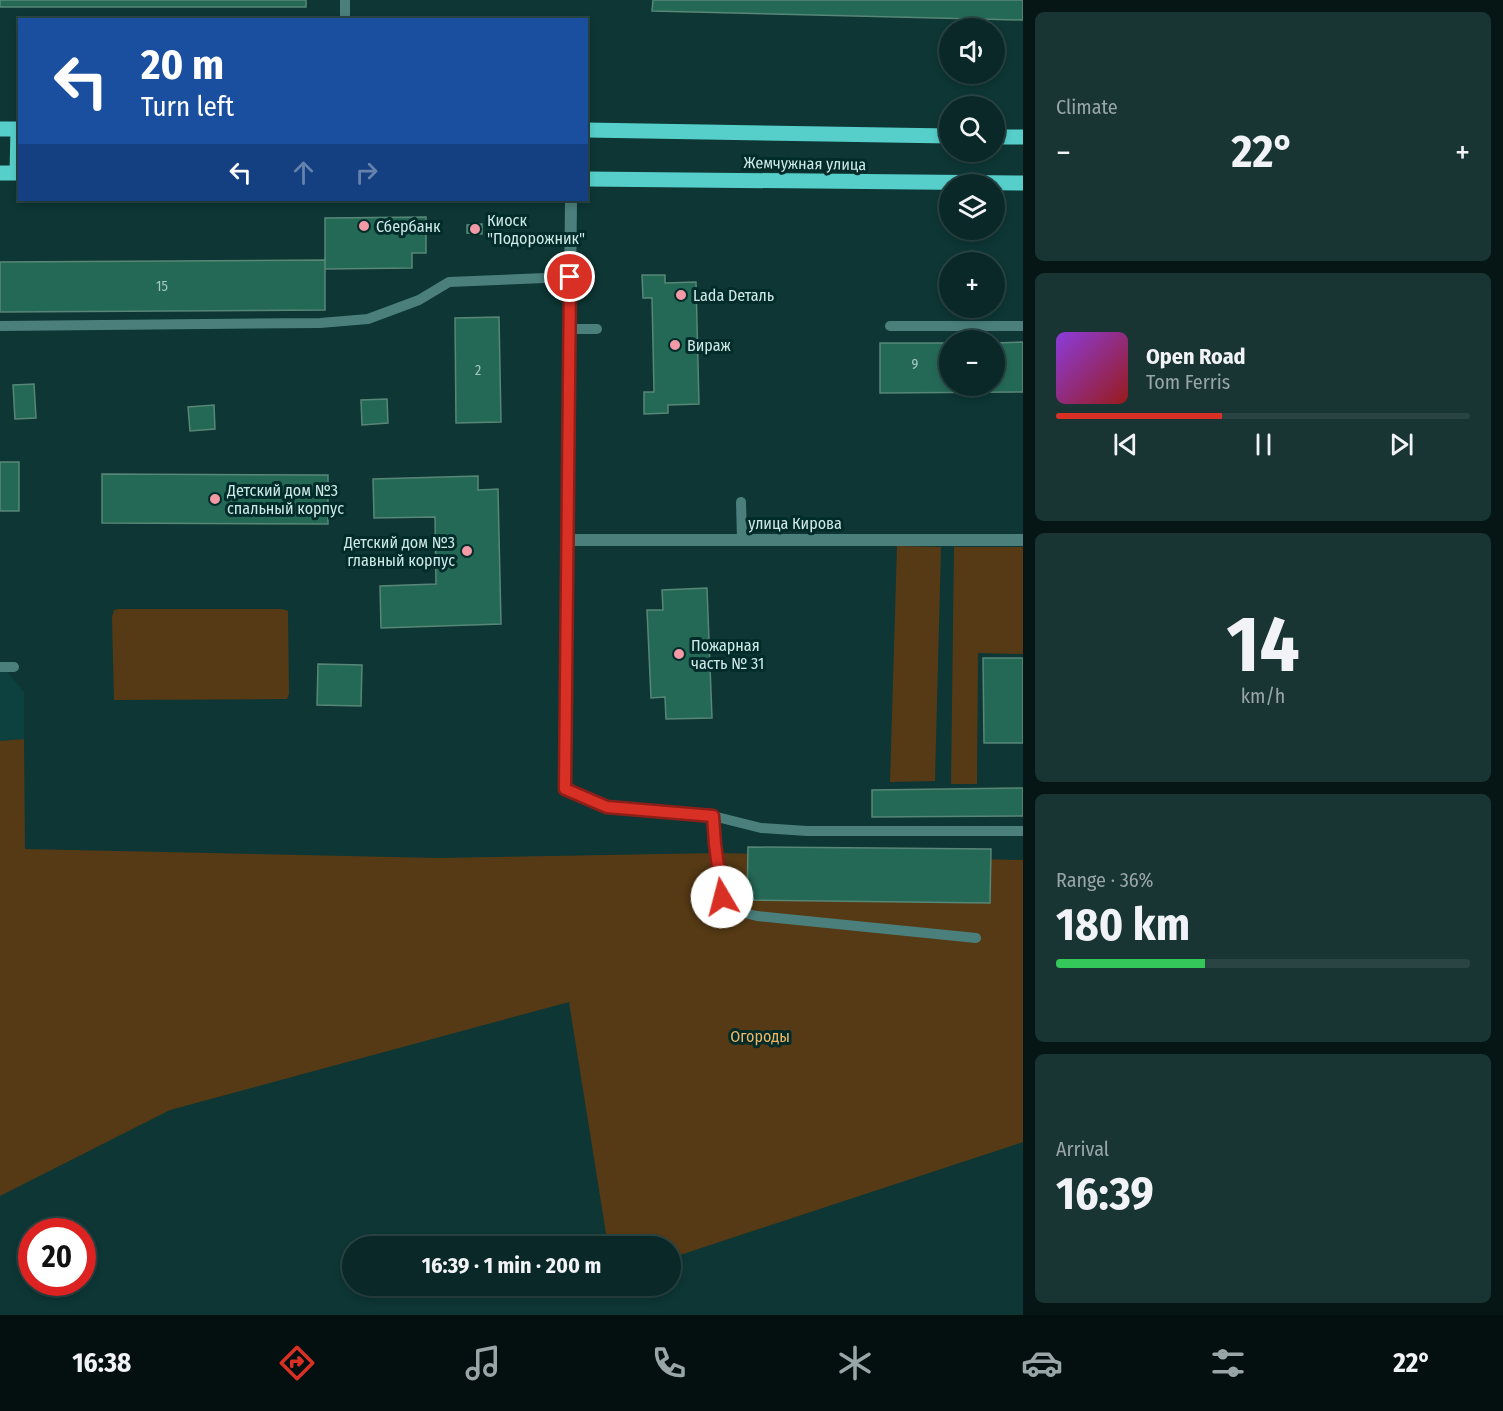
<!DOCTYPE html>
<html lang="en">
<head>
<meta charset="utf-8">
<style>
	body { margin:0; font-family:"Fira Sans Condensed",sans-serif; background:#183433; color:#f1f3f6; height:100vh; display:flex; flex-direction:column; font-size:22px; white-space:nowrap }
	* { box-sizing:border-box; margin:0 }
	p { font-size:20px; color:#99a6a7 }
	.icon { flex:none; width:33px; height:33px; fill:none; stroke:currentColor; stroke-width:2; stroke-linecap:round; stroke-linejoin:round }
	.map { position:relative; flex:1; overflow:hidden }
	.sheet { display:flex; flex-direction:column; gap:12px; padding:12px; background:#061615; width:480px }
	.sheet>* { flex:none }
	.banner { position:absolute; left:18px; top:18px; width:570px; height:183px; border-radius:0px; box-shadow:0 3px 9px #0003,0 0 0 2px #2a4444; background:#1a4fa0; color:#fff; overflow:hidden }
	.fabs { position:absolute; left:939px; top:18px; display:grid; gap:12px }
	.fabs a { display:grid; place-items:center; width:66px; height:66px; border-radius:50%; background:#0a2827; box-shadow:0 3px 9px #0003,0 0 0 2px #2a4444; font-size:30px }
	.speed { position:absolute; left:18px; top:1218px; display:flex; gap:12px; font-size:30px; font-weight:700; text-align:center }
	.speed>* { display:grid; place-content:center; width:78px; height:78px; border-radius:50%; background:#0a2827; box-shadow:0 3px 9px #0003,0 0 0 2px #2a4444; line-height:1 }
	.speed .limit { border:9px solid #d22; background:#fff; color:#111 }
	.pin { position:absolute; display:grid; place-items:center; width:51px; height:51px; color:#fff; margin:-26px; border:3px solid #fff; border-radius:50%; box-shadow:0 2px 6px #0007 }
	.me { position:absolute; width:66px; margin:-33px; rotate:352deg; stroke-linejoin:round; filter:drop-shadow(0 0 4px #0008) }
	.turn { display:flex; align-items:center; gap:21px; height:126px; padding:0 24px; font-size:27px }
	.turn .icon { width:78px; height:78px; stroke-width:2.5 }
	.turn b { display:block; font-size:42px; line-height:51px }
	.lanes { display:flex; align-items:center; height:57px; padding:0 24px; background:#0003; justify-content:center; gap:30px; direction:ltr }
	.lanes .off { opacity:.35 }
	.big { font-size:45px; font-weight:700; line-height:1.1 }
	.sheet .widget { flex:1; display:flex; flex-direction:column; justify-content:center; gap:9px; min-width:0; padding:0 21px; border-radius:9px; background:#183433 }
	.sheet .dial { align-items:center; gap:0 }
	.dial b { font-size:78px; line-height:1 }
	.song { display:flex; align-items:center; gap:18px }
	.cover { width:72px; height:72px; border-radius:9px; background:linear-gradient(135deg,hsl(270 70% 55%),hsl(0 70% 35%)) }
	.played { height:6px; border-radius:3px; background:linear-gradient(90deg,#d93025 40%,#2a4444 40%) }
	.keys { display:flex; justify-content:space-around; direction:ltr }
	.heat { display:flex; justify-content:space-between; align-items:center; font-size:33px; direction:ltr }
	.charge { height:9px; border-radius:4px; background:linear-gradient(90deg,#34c759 36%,#2a4444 0) }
	.trip { position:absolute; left:342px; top:1236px; width:339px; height:60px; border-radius:30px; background:#0a2827; box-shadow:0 3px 9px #0003,0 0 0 2px #2a4444; font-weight:700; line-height:60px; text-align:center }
	.tabs { display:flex; height:96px; justify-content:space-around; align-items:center; background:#041010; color:#99a6a7 }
	.tabs .icon { width:42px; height:42px }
	.tabs .active { color:#d93025 }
	.tabs b { font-size:27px; color:#f1f3f6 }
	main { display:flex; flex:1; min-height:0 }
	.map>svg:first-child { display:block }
	.built { fill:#0d413f }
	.green { fill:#563a15 }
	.building { fill:#246956; stroke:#588677; stroke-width:1.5 }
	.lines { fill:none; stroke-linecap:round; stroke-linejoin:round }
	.service { stroke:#4a7f7c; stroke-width:10 }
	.minor { stroke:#4a7f7c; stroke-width:12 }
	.primary { stroke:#56cfca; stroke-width:15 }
	.route-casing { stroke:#8d1f18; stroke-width:15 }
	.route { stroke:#d93025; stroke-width:10 }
	.poi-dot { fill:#f49aa6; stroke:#012c2a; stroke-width:2 }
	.labels { text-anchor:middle; stroke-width:6; stroke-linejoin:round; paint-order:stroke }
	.number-label { font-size:14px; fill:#a4c9c3 }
	.street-label { font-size:16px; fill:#cfe9e7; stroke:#012c2a }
	.poi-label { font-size:16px; fill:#cfe9e7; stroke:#012c2a; text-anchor:start }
	.park-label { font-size:16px; fill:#f6b562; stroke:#012c2a }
</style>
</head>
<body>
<main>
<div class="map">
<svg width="1023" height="1315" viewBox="0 0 1023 1315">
	<rect width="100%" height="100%" fill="#0d3634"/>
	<path class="built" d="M0,663l24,29v47l-24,2z"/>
	<path class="green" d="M897,546l44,1 -6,234 -45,1z
		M954,547h69v107l-45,-1 -1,131h-26z
		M119,609h163l6,2 1,83 -2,5 -173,1 -2,-83 2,-7z
		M24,739l1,110 414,9 279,-5 305,7v282l-352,116 -1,-12h-62l-39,-244 -399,108 -170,86v-455z"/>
	<path class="building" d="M0,0h306v7h-306z
		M653,0h370v20l-371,-9z
		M426,217v36h-14v15l-87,1v-51z
		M482,224v10l-15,-1v-8z
		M325,260v50l-325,2v-50z
		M642,275h23v8l31,-1 3,122 -31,1v8l-24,1v-22h10l-2,-94h-9z
		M499,317l2,105 -45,1 -1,-105z
		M1023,342v50l-143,1v-50h70v43h44v-43z
		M34,384l2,34 -21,1 -2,-34z
		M387,399l1,24 -26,2 -1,-25z
		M214,405l1,24 -25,2 -2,-24z
		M0,462h19v49h-19z
		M102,474l226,1v49l-226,-1z
		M478,476v14l20,-1 3,135 -120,4 -1,-42 56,-2 -1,-67 -61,1 -1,-39z
		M707,588l5,130 -46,1 -1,-22 -14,1 -4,-88h16l-1,-20z
		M983,658h40v85h-39z
		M318,664l44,1 -1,41 -44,-1z
		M1023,788v28l-151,1v-27z
		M748,847l243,2 -1,54 -243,-3z"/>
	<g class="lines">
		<path class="service" d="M345,20v-20
			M0,326l320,-3 48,-4 51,-19 30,-18 121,-5
			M890,326h133
			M570,329h27
			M741,502l1,37
			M0,667h14
			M565,789l42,18 106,9 48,12 46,3h216
			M713,816c2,30 2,66 15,93l29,7 219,22"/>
		<path class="minor" d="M567,540h456
			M565,789l6,-589"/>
		<path class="primary" d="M0,129h20
			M586,130l364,6
			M994,137h29
			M0,173h20
			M17,173l1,-44
			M586,179l437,4"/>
	</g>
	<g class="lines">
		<defs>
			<path id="route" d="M570,277l-5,512 42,18 106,9 2,28 7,53"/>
		</defs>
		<use href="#route" class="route-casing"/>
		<use href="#route" class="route"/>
	</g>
	<g class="poi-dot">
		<circle cx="364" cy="226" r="6"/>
		<circle cx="475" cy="229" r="6"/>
		<circle cx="681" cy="295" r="6"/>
		<circle cx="675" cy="345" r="6"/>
		<circle cx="215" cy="499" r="6"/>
		<circle cx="467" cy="551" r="6"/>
		<circle cx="679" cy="654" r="6"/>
	</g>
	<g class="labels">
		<g class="number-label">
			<text x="162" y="291">15</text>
			<text x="915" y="369">9</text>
			<text x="478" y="375">2</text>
		</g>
		<g class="street-label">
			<text transform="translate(805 163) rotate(1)" y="6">Жемчужная улица</text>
			<text x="795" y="529">улица Кирова</text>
		</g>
		<g class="poi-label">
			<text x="487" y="226">Киоск<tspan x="487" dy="18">"Подорожник"</tspan></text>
			<text x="376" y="232">Сбербанк</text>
			<text x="693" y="301">Lada Dеталь</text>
			<text x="687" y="351">Вираж</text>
			<text x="227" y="496">Детский дом №3<tspan x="227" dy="18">спальный корпус</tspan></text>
			<text x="455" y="548" text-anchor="end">Детский дом №3<tspan x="455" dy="18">главный корпус</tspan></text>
			<text x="691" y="651">Пожарная<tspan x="691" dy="18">часть № 31</tspan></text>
		</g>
		<g class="park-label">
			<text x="760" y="1042">Огороды</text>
		</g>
	</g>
</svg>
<div class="fabs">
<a><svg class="icon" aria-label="sound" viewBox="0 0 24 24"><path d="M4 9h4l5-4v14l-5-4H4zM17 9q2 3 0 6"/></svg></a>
<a><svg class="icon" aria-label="search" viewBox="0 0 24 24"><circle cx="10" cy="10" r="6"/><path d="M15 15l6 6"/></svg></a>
<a><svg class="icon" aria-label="layers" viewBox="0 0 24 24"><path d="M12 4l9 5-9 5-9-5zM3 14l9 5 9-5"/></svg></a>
<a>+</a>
<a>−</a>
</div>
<div class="speed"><div class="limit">20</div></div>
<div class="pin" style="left:570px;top:277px;background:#d93025"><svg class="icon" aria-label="arrive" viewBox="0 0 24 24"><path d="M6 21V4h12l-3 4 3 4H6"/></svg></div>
<svg class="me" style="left:722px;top:897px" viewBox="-20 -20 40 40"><circle r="19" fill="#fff"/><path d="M0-13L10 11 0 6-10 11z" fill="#d93025"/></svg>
<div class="trip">16:39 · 1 min · 200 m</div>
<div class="banner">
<div class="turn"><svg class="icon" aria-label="left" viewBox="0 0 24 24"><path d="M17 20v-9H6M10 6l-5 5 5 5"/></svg><div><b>20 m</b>Turn left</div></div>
<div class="lanes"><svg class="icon" aria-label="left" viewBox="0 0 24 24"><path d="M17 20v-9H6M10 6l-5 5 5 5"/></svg><svg class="icon off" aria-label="ahead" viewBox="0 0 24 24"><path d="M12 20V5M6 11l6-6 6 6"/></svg><svg class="icon off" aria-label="right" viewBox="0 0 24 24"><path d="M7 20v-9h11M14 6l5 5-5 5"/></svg></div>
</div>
</div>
<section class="sheet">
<div class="widget"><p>Climate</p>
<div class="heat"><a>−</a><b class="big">22°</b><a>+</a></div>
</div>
<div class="widget">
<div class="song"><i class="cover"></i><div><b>Open Road</b><p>Tom Ferris</p></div></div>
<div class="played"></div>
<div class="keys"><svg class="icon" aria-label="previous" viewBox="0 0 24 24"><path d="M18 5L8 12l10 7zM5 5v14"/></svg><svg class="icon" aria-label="pause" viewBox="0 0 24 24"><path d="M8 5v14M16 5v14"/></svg><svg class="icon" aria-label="next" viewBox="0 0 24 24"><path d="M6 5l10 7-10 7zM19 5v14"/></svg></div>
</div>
<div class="widget dial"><b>14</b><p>km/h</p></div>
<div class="widget"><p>Range · 36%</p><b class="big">180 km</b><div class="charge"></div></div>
<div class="widget"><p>Arrival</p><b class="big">16:39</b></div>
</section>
</main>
<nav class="tabs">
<b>16:38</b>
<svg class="icon active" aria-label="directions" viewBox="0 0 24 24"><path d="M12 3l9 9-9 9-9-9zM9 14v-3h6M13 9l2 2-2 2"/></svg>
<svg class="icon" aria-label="music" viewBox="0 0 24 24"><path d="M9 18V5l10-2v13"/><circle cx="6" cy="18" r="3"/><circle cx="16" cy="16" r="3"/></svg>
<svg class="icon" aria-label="phone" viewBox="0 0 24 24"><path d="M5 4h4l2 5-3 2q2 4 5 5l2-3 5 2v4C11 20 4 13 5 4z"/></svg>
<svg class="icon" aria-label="climate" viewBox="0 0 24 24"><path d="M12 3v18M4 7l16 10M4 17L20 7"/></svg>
<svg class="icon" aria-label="car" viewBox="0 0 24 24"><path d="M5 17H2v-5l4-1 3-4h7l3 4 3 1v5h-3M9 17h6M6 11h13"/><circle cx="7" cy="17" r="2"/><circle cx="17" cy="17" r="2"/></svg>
<svg class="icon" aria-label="filters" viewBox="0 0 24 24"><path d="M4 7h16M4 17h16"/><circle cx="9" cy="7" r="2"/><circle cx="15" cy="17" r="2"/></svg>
<b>22°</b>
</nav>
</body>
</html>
